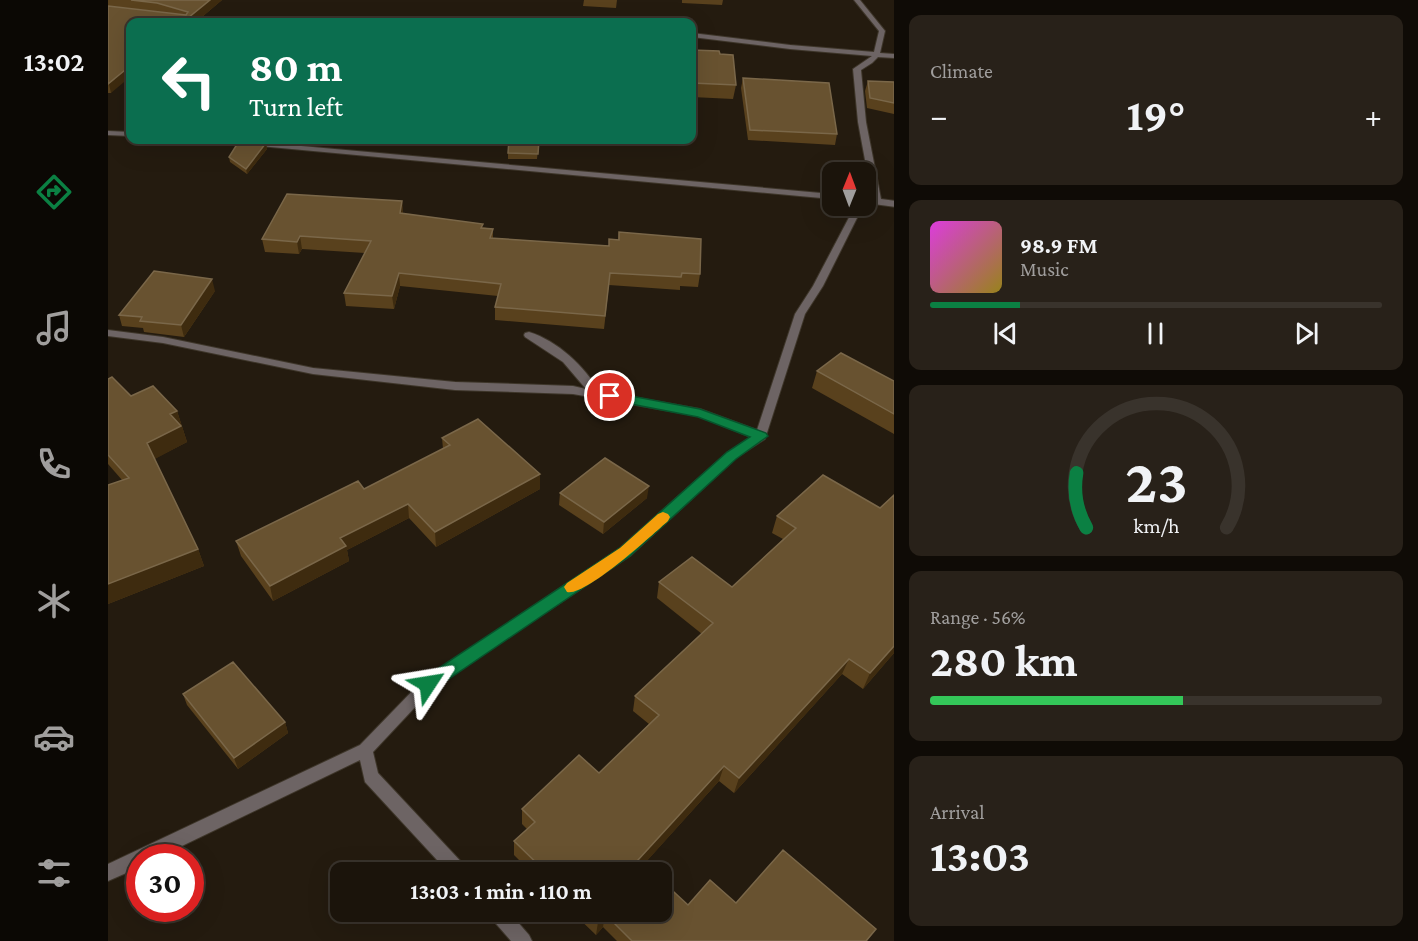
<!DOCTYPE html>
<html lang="en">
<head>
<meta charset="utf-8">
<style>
	body { margin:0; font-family:"Crimson Pro",serif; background:#282119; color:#f1f3f6; height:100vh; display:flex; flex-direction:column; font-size:22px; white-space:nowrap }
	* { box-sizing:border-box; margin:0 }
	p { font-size:20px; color:#a09e9d }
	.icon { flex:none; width:33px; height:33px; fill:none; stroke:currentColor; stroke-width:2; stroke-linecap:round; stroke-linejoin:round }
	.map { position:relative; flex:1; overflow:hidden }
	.panel { display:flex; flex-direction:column; gap:15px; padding:15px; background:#0f0b06; width:524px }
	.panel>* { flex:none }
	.top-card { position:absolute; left:18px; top:18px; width:570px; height:126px; border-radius:12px; box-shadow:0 6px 24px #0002,0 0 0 2px #39332c; background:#0b6e4f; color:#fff; overflow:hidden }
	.needle { width:39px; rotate:1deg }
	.tools { position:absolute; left:714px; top:162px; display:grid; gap:12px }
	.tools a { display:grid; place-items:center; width:54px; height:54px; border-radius:12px; background:#1b140b; box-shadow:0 6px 24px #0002,0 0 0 2px #39332c; font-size:30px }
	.speed { position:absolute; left:18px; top:844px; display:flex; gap:12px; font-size:30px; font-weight:700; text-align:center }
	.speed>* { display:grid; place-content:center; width:78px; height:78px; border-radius:50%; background:#1b140b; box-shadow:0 6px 24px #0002,0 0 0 2px #39332c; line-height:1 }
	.speed .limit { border:9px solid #d22; background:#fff; color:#111 }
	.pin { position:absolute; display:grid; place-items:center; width:51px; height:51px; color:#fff; margin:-26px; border:3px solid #fff; border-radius:50%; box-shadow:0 2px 6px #0007 }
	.me { position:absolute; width:66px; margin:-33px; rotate:57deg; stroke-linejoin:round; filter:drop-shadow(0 0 4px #0008) }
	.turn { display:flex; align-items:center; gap:21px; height:126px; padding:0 24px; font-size:27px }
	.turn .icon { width:78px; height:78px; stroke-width:2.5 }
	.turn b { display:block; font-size:42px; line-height:51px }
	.big { font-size:45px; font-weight:700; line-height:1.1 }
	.panel .tile { flex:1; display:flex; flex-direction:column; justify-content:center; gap:9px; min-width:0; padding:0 21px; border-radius:12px; background:#282119 }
	.panel .dial { align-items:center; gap:0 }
	.dial svg { height:156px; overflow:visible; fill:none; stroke:#39332c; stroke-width:7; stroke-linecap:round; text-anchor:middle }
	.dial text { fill:#f1f3f6; stroke:none }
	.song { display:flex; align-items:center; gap:18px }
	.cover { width:72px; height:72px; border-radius:9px; background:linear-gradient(135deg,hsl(300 70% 55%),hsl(50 70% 35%)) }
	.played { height:6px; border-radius:3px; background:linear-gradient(90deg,#0b8043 20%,#39332c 20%) }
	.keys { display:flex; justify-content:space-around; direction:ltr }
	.heat { display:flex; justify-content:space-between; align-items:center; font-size:33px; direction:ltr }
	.charge { height:9px; border-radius:4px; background:linear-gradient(90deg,#34c759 56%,#39332c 0) }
	.trip { position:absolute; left:222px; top:862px; width:342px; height:60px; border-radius:12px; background:#1b140b; box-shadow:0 6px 24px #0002,0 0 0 2px #39332c; font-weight:700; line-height:60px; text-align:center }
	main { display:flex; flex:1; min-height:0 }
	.tabs { display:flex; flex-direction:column; width:108px; justify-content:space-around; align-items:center; background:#0b0804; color:#a09e9d }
	.tabs .icon { width:42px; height:42px }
	.tabs .current { color:#0b8043 }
	.tabs b { font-size:27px; color:#f1f3f6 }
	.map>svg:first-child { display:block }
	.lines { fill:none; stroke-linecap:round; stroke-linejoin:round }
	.minor-casing { stroke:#3e362a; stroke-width:2 }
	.minor { fill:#6d6464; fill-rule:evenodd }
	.wall { fill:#59411d }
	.shaded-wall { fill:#3e2b0f }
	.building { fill:#685230; stroke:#7a6749; stroke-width:1.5 }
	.route { fill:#0b8043; stroke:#07532c; stroke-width:1.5 }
	.slow { fill:#f59e0b }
</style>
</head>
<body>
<main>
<nav class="tabs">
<b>13:02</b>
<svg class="icon current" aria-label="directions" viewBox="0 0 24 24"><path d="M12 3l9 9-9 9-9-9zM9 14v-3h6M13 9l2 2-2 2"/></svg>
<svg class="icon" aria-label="music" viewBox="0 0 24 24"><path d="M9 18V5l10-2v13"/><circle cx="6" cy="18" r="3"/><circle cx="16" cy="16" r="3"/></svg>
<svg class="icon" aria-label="phone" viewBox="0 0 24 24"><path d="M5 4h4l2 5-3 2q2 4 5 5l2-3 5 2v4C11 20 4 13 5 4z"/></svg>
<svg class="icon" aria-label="climate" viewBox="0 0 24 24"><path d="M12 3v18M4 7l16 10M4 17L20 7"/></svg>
<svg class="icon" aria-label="car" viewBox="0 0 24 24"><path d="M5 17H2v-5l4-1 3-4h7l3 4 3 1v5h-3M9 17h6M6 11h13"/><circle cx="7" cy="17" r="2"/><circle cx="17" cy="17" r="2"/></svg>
<svg class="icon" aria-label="filters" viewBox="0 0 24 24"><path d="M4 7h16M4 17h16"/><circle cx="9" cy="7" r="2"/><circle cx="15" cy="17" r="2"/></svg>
</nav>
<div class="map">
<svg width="787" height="941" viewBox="0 0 787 941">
	<rect width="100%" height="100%" fill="#241b0f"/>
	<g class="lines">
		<defs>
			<path id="minor" d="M746,0h6l25,31 -5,22 15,1v4l-17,-1 -6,6 -11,7 5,52 15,77 14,2v6l-29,-4v-6l6,1 -14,-76 -5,-53 19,-13 -82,-7 -98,-12v-4l98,12 84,7 5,-21z
				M0,131l22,1v4l-22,-1z
				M103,140h25l596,54v5l-617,-57z
				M747,206h8l-40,80 -18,28 -40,125 -29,19 -106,98 -197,132 -60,64 5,21 88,94 2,6h-19l-84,-91 -5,-22 -203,98h-17v9l-32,14v-17l252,-119 63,-65 197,-132 108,-96 23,-15 -53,-21 -125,-22 -118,-4 -142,-16 -150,-31 -55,-7v-6l55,7 150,31 142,14 118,4 13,3 -23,-27 -38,-25 -1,-2 1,-2 4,-1c29,9 55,34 70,59l101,18 57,21 38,-116 18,-28z
				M380,912h21l20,23 3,6h-21l-20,-23z"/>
		</defs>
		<use href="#minor" class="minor-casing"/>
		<use href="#minor" class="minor"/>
	</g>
	<path class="wall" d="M0,0h114l-26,22h-66l-19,71h-3z
		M476,0h33l-1,8 -33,-2z
		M574,0h41l-1,5 -40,-2z
		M584,50l28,4 16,31 -3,14 -41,-2z
		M635,78l94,56 -2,11 -87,-5 -7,-52z
		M760,81l26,1v32l-27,-6 -2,-17z
		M147,140h19l-1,1z
		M431,140l-2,19h-29v-6z
		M158,143l1,6 -20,25 -17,-12 -1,-5z
		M294,201l1,13 90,15v9l116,8 9,-6 1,-8 81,42 -2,13 -18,-1v4l-71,-5 -5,44 -109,-9v-13l3,-11 -98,-10 -6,23 -48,-3 -2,-13 21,-40 -63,-4 -3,5 -34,-2 -3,-13z
		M107,291l-31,46 -40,-5 -1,-4 -21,-2 -3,-11z
		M709,371l77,10v53l-82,-46z
		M0,379l23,17 46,15 10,31 -33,17 44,90 6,17 -96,38v-119l14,-5 -14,-16z
		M334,438l98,51 -104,58 -27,-29 -62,32 2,11 -76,40 -32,-45 -5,-15 128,-52 79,-40z
		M715,475l71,178 -31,36 -21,-15 -108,119 -15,-12 -76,84 9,8h-120l-18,-18v-14l13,-12 -5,-5v-15l77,-36 50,-49 -16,-13 2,-15 67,-62 -45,-36 2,-16 73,5 51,-48 -11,-6 5,-17z
		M452,493l87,5 -44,36 -44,-29z
		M75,694l102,28 3,11 -50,36 -51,-64z
		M628,903l140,26 -9,12h-250l-14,-14 -7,8 -24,-23h90l26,-7z"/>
	<path class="shaded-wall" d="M102,0h12l-26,22h-13z
		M22,66v11l-19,16 -2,-9z
		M158,143l1,6 -20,25 -1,-5z
		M294,201l1,13 -3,-1z
		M192,236l2,13 -3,5 -2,-12z
		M291,273l1,13 -6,23 -2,-13z
		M104,279l3,12 -31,46 -3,-12z
		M69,411l10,31 -34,18 -6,-17 23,-29z
		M432,474v15l-104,58 -1,-15z
		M541,486l-2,12 -44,36 1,-12z
		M300,504l1,14 -62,32 2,11 -76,40 -3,-15 70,-48z
		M90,549l6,17 -96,38v-20z
		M786,646v7l-31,36 7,-16z
		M741,659l-7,15 -108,119 5,-15z
		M177,722l3,11 -50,36 -4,-11z
		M616,766l-5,15 -83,92 2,-13z
		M497,914l-2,13 -7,8 2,-13z"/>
	<path class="building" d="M23,0h79l-27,22h-53v44l-22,18v-78l78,9 2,-3 -31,-9z
		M584,50l27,1 1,3 13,1 3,30 -44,-2z
		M635,78l86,5 8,51 -87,-4z
		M760,81l26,1v21l-24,-5z
		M401,140h30l-1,14 -30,-1z
		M131,141l27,2 -20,26 -17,-12z
		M179,194l115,7 -2,12 83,11 -2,4 12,1 -3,9 119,8v-7l10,1v-8l82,7 -1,35 -18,-1 -1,4 -71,-4 -5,43 -110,-9 6,-23 -102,-11 -7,23 -48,-3 27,-52 -71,-5 -3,6 -35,-3z
		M46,271l58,8 -31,46 -41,-4 2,-4 -23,-2z
		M733,353l53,28v33l-77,-43z
		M4,377l19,19 22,-10 24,25 -7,3 11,12 -34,17 51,106 -90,35v-99l21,-7 -21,-23v-76z
		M370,419l62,55 -105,58 -27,-28 -68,34 6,8 -76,40 -34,-45 122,-60 6,8 86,-44 -8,-7z
		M497,458l44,28 -45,36 -44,-29z
		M715,475l57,33 14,-13v151l-24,27 -21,-14 -110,119 -15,-12 -86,94 14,13h-105l-33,-32 21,-19 -13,-13 57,-54 20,18 60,-58 -24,-19 78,-73 -54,-41 33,-25 40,30 64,-59 -19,-12z
		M125,662l52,60 -51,36 -51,-64z
		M675,850l93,79 -10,12h-234l-27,-27 -7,8 -10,-10h74v-31l26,24 22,-25 26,23z"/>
	<path class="route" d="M502,392l90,17 66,24 2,3 -32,23 -106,97 -196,133 -6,2 -6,-2 -2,-5 2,-5 198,-131 107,-96 23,-15 -52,-20 -93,-18 -2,-3 2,-2z"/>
	<path class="slow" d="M555,512l5,2 2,3 -2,4c-16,14 -83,76 -101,71l-3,-5 3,-4 53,-35 38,-34z"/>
</svg>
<div class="tools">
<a><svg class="needle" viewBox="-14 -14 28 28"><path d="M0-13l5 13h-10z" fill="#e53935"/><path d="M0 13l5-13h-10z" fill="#a09e9d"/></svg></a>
</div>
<div class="speed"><div class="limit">30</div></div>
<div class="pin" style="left:502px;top:396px;background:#d93025"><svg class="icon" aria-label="arrive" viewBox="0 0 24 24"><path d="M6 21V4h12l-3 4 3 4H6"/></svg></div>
<svg class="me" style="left:320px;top:684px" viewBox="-20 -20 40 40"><path d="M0-17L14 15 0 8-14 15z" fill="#0b8043" stroke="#fff" stroke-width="4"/></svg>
<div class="trip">13:03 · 1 min · 110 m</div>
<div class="top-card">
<div class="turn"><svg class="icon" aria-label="left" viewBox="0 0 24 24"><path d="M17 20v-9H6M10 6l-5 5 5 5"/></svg><div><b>80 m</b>Turn left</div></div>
</div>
</div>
<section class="panel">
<div class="tile"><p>Climate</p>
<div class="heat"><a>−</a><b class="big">19°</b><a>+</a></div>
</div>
<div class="tile">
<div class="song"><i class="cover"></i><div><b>98.9 FM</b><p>Music</p></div></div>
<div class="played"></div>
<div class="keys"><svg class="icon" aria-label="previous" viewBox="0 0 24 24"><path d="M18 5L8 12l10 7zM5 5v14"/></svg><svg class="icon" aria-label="pause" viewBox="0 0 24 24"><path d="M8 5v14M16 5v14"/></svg><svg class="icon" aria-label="next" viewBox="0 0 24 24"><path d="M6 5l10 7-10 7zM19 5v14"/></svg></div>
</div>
<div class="tile dial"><svg viewBox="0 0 100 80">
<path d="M14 69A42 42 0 1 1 86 69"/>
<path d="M14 69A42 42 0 0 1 9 41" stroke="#0b8043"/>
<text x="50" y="56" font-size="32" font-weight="700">23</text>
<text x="50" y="72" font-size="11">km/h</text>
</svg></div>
<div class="tile"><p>Range · 56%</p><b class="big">280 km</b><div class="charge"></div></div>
<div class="tile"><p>Arrival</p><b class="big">13:03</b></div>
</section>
</main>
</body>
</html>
